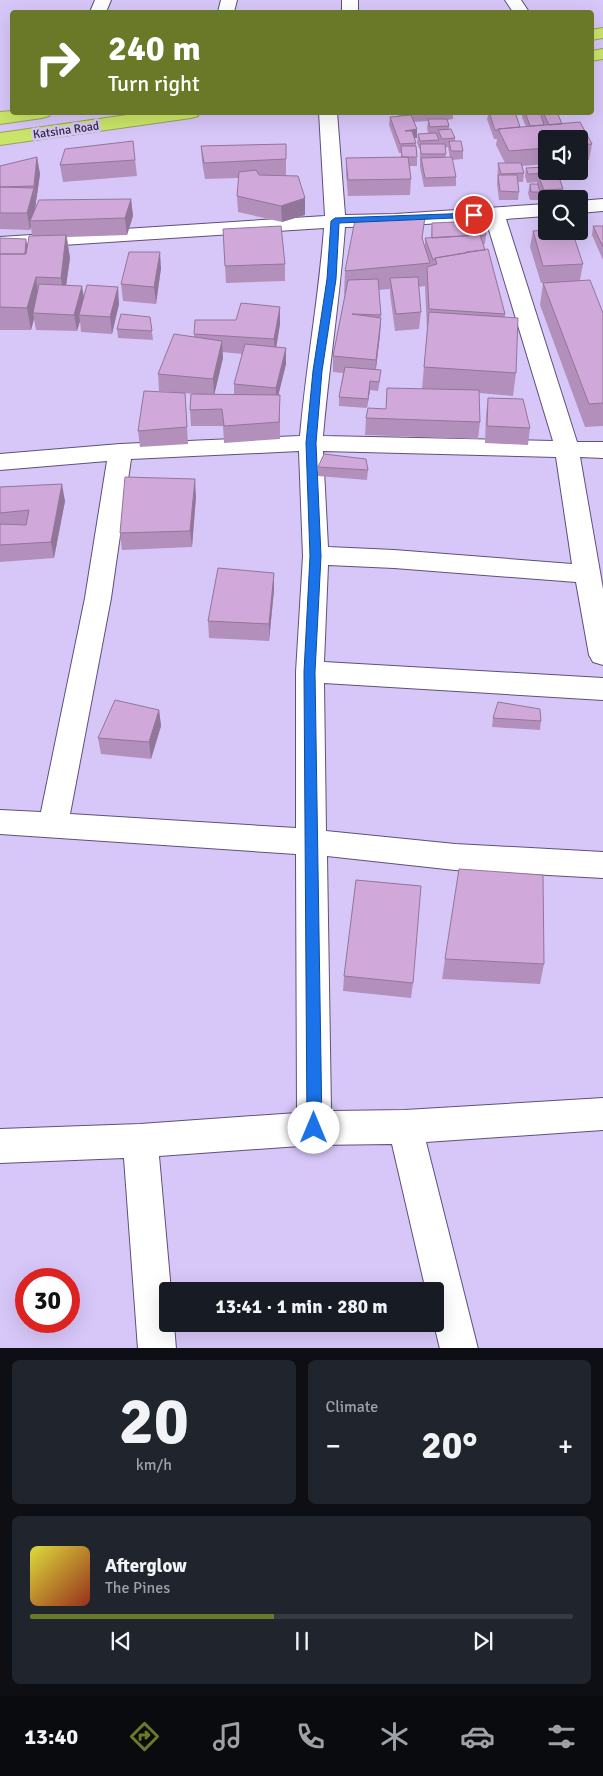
<!DOCTYPE html>
<html lang="en">
<head>
<meta charset="utf-8">
<style>
	body { margin:0; font-family:Signika,sans-serif; background:#20242c; color:#f1f3f6; height:100vh; display:flex; flex-direction:column; font-size:19px; white-space:nowrap }
	* { box-sizing:border-box; margin:0 }
	p { font-size:16px; color:#9ea1a6 }
	.icon { flex:none; width:28px; height:28px; fill:none; stroke:currentColor; stroke-width:2; stroke-linecap:round; stroke-linejoin:round }
	.map { position:relative; height:1348px; overflow:hidden }
	.panel { display:flex; flex-direction:column; gap:12px; padding:12px; background:#0d0f14; flex:1 }
	.panel>* { flex:none }
	.guide { position:absolute; left:10px; top:10px; width:584px; height:105px; border-radius:5px; box-shadow:0 5px 20px #0002; background:#697927; color:#fff; overflow:hidden }
	.controls { position:absolute; left:538px; top:130px; display:grid; gap:10px }
	.controls a { display:grid; place-items:center; width:50px; height:50px; border-radius:5px; background:#171b24; box-shadow:0 5px 20px #0002; font-size:25px }
	.speed { position:absolute; left:15px; top:1268px; display:flex; gap:10px; font-size:25px; font-weight:700; text-align:center }
	.speed>* { display:grid; place-content:center; width:65px; height:65px; border-radius:50%; background:#171b24; box-shadow:0 5px 20px #0002; line-height:1 }
	.speed .limit { border:8px solid #d22; background:#fff; color:#111 }
	.pin { position:absolute; display:grid; place-items:center; width:42px; height:42px; color:#fff; margin:-21px; border:2px solid #fff; border-radius:50%; box-shadow:0 1px 5px #0007 }
	.me { position:absolute; width:55px; margin:-28px; rotate:0deg; stroke-linejoin:round; filter:drop-shadow(0 0 4px #0008) }
	.turn { display:flex; align-items:center; gap:18px; height:105px; padding:0 15px; font-size:22px }
	.turn .icon { width:65px; height:65px; stroke-width:2.5 }
	.turn b { display:block; font-size:35px; line-height:42px }
	.big { font-size:38px; font-weight:700; line-height:1.1 }
	.panel .tile { flex:1; display:flex; flex-direction:column; justify-content:center; gap:8px; min-width:0; padding:0 18px; border-radius:8px; background:#20242c }
	.panel .dial { align-items:center; gap:0 }
	.dial b { font-size:65px; line-height:1 }
	.song { display:flex; align-items:center; gap:15px }
	.cover { width:60px; height:60px; border-radius:8px; background:linear-gradient(135deg,hsl(60 70% 55%),hsl(10 70% 35%)) }
	.played { height:5px; border-radius:2px; background:linear-gradient(90deg,#697927 45%,#363941 45%) }
	.keys { display:flex; justify-content:space-around; direction:ltr }
	.heat { display:flex; justify-content:space-between; align-items:center; font-size:28px; direction:ltr }
	.panel .tiles { flex:1; display:grid; gap:12px; grid-template-columns:1fr 1fr }
	.tile:last-child { grid-column:span 2 }
	.trip { position:absolute; left:159px; top:1282px; width:285px; height:50px; border-radius:5px; background:#171b24; box-shadow:0 5px 20px #0002; font-weight:700; line-height:50px; text-align:center }
	.dock { display:flex; height:80px; justify-content:space-around; align-items:center; background:#090b0e; color:#9ea1a6 }
	.dock .icon { width:35px; height:35px }
	.dock .selected { color:#697927 }
	.dock b { font-size:22px; color:#f1f3f6 }
	.map>svg:first-child { display:block }
	.lines { fill:none; stroke-linecap:round; stroke-linejoin:round }
	.street-casing { stroke:#5f507b; stroke-width:2 }
	.highway-casing { stroke:#94a35a; stroke-width:2 }
	.street { fill:#fff; fill-rule:evenodd }
	.highway { fill:#cae569; fill-rule:evenodd }
	.wall { fill:#b390bb; fill-rule:evenodd }
	.shaded-wall { fill:#927699 }
	.building { fill:#d0a8da; stroke:#927699 }
	.route { fill:#1a73e8; stroke:#114b97 }
	.labels { text-anchor:middle; stroke-width:5; stroke-linejoin:round; paint-order:stroke }
	.far-street-label { font-size:12px; fill:#30293d; stroke:#d7c7f9 }
</style>
</head>
<body>
<div class="map">
<svg width="603" height="1349" viewBox="0 0 603 1349">
	<rect width="100%" height="100%" fill="#d7c7f9"/>
	<g class="lines">
		<defs>
			<path id="street" d="M95,0h16l-5,12h-16z
				M221,0h16l-3,12h-16z
				M342,0h16v12h-16z
				M505,0h16l8,12h-16z
				M319,112h18l8,103 50,-1 151,-10v12l-40,3 71,223h26v16l-23,-1 23,132v76l-10,-3 -4,-7 -13,-73 -182,-14 -66,-3 -4,97 279,16v22l-279,-17 2,148 129,13 148,8v26l-148,-8 -128,-14 4,255 74,-1 198,-12v32l-177,12 52,207h-38l-6,-25 1,-33h-9l-34,-147 -78,1 -155,11 12,135h-3v33h6l2,25h-38l-14,-191 -124,5v-34l140,-5 157,-11 -1,-259 -296,-20v-24l41,2 44,-214 22,-137 -107,9v-16l120,-10 180,-8c6,-70 19,-139 24,-208l-324,21v-12l325,-21zM486,220l67,221 -230,-5c6,-70 17,-139 22,-209l50,-1zM299,451l4,105 -7,116v156l-226,-14 41,-216 20,-139zM323,451l233,6 16,107 -178,-14 -66,-3z
				M603,199v12l-24,2v-12z"/>
			<path id="highway" d="M603,28v10l-12,2v-10z
				M603,49v10l-12,2v-10z
				M12,111v1h39l-2,4 -7,2 -42,6v-12z
				M148,112h52l-2,4 -7,2 -191,27v-12z"/>
		</defs>
		<use href="#street" class="street-casing"/>
		<use href="#highway" class="highway-casing"/>
		<use href="#street" class="street"/>
		<use href="#highway" class="highway"/>
	</g>
	<path class="wall" d="M398,112h55v7l-6,1 2,6v3l6,9v3l8,10v8l-11,1 4,17v9l-32,1 -4,-20v-17l-3,-7 1,-9 10,-1 -1,-5 1,-7 -14,1 3,16h-3l2,5 1,14v9h-7l1,13 -1,16 -62,1 -2,-22v-16l55,-1v-4h-2l-10,-28 1,-8 9,-1zM448,147l2,11h-4l-1,-10z
		M477,112h38l5,15h6l-4,-10v-5h18l1,5 1,-5h15l5,12 30,20 -3,16 -10,1v-22h-33v25l-24,2 2,7 -1,9h-5l1,10 -1,8h-19l-2,-16 1,-21h7l-9,-18 1,-6h-3l-7,-20 1,-4h-10z
		M133,141l4,35 -74,6 -3,-17z
		M286,144v31l19,40 -23,7 -44,-10 -1,-16 2,-18 -34,1 -3,-17 -1,-16z
		M37,157l3,17 -5,35 96,-10 2,17 -6,19 -60,2 3,21 -4,28 18,10 35,8 -7,30 -31,-2 -1,-11 -3,10 -41,-1 -2,-11 -3,11h-31v-92l28,7 4,-9 -1,-9 -1,3 -30,-1v-63z
		M526,168l27,5v2l10,14 -1,9 -20,1 -2,-7 -2,8h-8l-2,-7 2,-9h7v-2l-10,1 -2,-7z
		M432,223l54,12 -1,9h-2l22,70v3l11,56 -3,23 -34,-3 1,29 -2,17 -113,-4 1,-17 20,-9 1,-21 35,1 5,-58 -2,-45 -7,1 3,25 -2,17 -24,2 -5,-37v-5l-11,1 2,25 -1,20 -4,34 4,10 -2,12 -8,-1 -3,18 -28,-2v-9l4,-24 -10,-1v-16l12,-62h-1l1,-23 78,-30 2,5v-8h6z
		M593,226h10v34l-11,-25z
		M223,229l62,35v17l-59,2z
		M533,231l50,33 -3,16 23,33v113l-18,1 -45,-122 3,-22 16,-1 -18,1 -11,-36z
		M161,268l-5,36 -33,-3 -2,-17z
		M280,307v17l-4,23 10,1v16l-8,31 2,17v27l-56,4 -1,-17h-32l-1,-16 6,-16 -37,-3 -1,-17 36,-37v-3l42,-14zM222,352l20,2 -8,30v10h-20l9,-36z
		M150,317l3,23 -35,-2 -1,-9z
		M185,393l3,51 -48,3 -2,-16z
		M488,398l42,30 -2,17 -43,-2 1,-28z
		M318,467l50,3 -1,10 -49,-4z
		M0,487l65,14 -11,57 -54,4z
		M196,496l-4,51 -70,3 -2,-17z
		M274,573v17l-5,51 -60,-3 -1,-17z
		M159,710l2,16 -10,33 -50,-5 -3,-16z
		M493,718l48,3 -1,9 -48,-3z
		M445,959l99,5 -4,20 -98,-5z
		M344,976l69,7 -2,15 -68,-7z"/>
	<path class="shaded-wall" d="M417,129v9l-13,2 1,-9z
		M37,157l3,17 -4,28 -2,-16z
		M34,188l2,16 -4,17h-2l1,6 -1,3 -3,-17z
		M305,198v17l-23,7 -1,-16z
		M131,199l2,17 -6,19 -2,-17z
		M66,235l4,23 -6,42 -3,-22z
		M26,239l3,16 -5,4z
		M160,252l1,16 -5,36 -2,-17z
		M36,277l3,23 -6,13 1,6 -3,11 -4,-22z
		M82,286l3,17 -6,12 1,6 -3,10 -3,-16z
		M118,287l1,17 -7,30 -2,-17z
		M280,307v17l-5,31 -1,-16z
		M381,318l-1,17 -5,41 1,-16z
		M222,341l1,17 -9,38 -1,-17z
		M286,348v16l-10,41v-17z
		M370,381v9l-3,18z
		M195,479l1,17 -4,51 -2,-16z
		M62,484l3,17 -11,57 -3,-16z
		M274,573v17l-5,51v-17z
		M159,710l2,16 -10,33 -2,-17z"/>
	<path class="building" d="M489,112h26l5,15 -22,2 1,1h-4z
		M525,112h15l4,13 -14,1z
		M543,112h14l5,12 -13,1z
		M411,115l6,14 -12,2h7l4,12 -16,1 -10,-27z
		M428,119h19l2,7 -19,1z
		M580,122l12,22 -13,1v-6h-33v9l-37,3 -11,-22z
		M451,129l4,9 -13,1 -4,-9z
		M436,133l3,7 -19,1 -2,-7z
		M133,141l2,19 -75,5 5,-16z
		M449,141h12l2,10h-12z
		M286,144v15l-82,4 -3,-17z
		M420,144h25l1,10h-25z
		M401,146h15l1,11h-15z
		M37,157l-3,29 -34,1 34,1 -7,25h-27v-47z
		M408,157l3,22 -63,1 -2,-22z
		M452,157l4,20 -31,1 -4,-20z
		M498,163h23l3,10 -23,1z
		M546,167v4h7v2l-25,1 -2,-6z
		M256,170l3,5 39,1 7,22 -24,8 -44,-10 2,-24z
		M558,174l5,15 -19,1 -6,-15z
		M498,175h19l2,17 -19,-1z
		M530,184h8l2,8h-9z
		M131,199l-6,19 -95,3 9,-21z
		M425,217l-3,21 8,25 -85,8 10,-51z
		M481,221l5,14 -6,1v-1l-48,3v-15z
		M281,226l4,38 -60,2 -2,-37z
		M593,226h10v21z
		M546,230v1h26l11,33 -40,2 -10,-35z
		M66,235l-5,43 -25,-1 -9,31 -27,-1v-53h26l3,-18z
		M480,235l5,15 -19,2v1l-31,5 -1,2h-1l-8,-22z
		M0,238l26,1 -1,15h-25z
		M488,249l17,65 -76,-5 -2,-42 10,-3 -2,-6z
		M129,252h31l-6,35 -33,-3z
		M418,277l3,35 -25,2 -6,-36z
		M378,279l3,36 -29,-1 29,4 -5,42 -43,-4 15,-76z
		M590,280l13,33v90l-14,1 -46,-121z
		M39,284l43,2 -8,29 -41,-2z
		M87,285l31,2 -8,30 -31,-2z
		M241,303l39,4 -6,32 -80,-5 1,-14h41z
		M429,312l89,6 -2,55 -92,-6z
		M121,314l29,3 2,14 -35,-2z
		M174,334l48,7 -9,38 -55,-5z
		M245,344l41,4 -10,40 -42,-4z
		M345,367l36,3 -2,12 -9,-1 -2,18 -29,-2z
		M387,388l92,2 1,32 -114,-4 2,-10 18,1z
		M144,391l41,2 2,34 -49,4z
		M191,394l89,1 -1,27 -55,4 -2,-17 -32,1z
		M488,398l35,1 7,29 -43,-2z
		M324,454l42,5 2,11 -50,-3z
		M125,477l70,2 -5,52 -70,2z
		M62,484l-11,58 -51,3v-21l26,1 3,-15 -29,3v-26z
		M218,568l56,5 -5,51 -61,-3z
		M115,700l44,10 -10,32 -51,-4z
		M498,702l42,7 1,12 -48,-3z
		M459,869l84,6 1,89 -99,-5z
		M356,880l65,6 -8,97 -69,-7z"/>
	<path class="route" d="M474,213l3,1v3l-138,6 -3,56 -14,92 -6,72 5,113 -6,116 7,456 -3,5 -5,2 -5,-2 -2,-5 -3,-456 6,-116 -4,-113 7,-72 14,-92 4,-58 4,-3z"/>
	<g class="labels">
		<g class="far-street-label">
			<text transform="translate(66 130) rotate(-8)" y="4">Katsina Road</text>
		</g>
	</g>
</svg>
<div class="controls">
<a><svg class="icon" aria-label="sound" viewBox="0 0 24 24"><path d="M4 9h4l5-4v14l-5-4H4zM17 9q2 3 0 6"/></svg></a>
<a><svg class="icon" aria-label="search" viewBox="0 0 24 24"><circle cx="10" cy="10" r="6"/><path d="M15 15l6 6"/></svg></a>
</div>
<div class="speed"><div class="limit">30</div></div>
<div class="pin" style="left:474px;top:215px;background:#d93025"><svg class="icon" aria-label="arrive" viewBox="0 0 24 24"><path d="M6 21V4h12l-3 4 3 4H6"/></svg></div>
<svg class="me" style="left:314px;top:1128px" viewBox="-20 -20 40 40"><circle r="19" fill="#fff"/><path d="M0-13L10 11 0 6-10 11z" fill="#1a73e8"/></svg>
<div class="trip">13:41 · 1 min · 280 m</div>
<div class="guide">
<div class="turn"><svg class="icon" aria-label="right" viewBox="0 0 24 24"><path d="M7 20v-9h11M14 6l5 5-5 5"/></svg><div><b>240 m</b>Turn right</div></div>
</div>
</div>
<section class="panel">
<div class="tiles">
<div class="tile dial"><b>20</b><p>km/h</p></div>
<div class="tile"><p>Climate</p>
<div class="heat"><a>−</a><b class="big">20°</b><a>+</a></div>
</div>
<div class="tile">
<div class="song"><i class="cover"></i><div><b>Afterglow</b><p>The Pines</p></div></div>
<div class="played"></div>
<div class="keys"><svg class="icon" aria-label="previous" viewBox="0 0 24 24"><path d="M18 5L8 12l10 7zM5 5v14"/></svg><svg class="icon" aria-label="pause" viewBox="0 0 24 24"><path d="M8 5v14M16 5v14"/></svg><svg class="icon" aria-label="next" viewBox="0 0 24 24"><path d="M6 5l10 7-10 7zM19 5v14"/></svg></div>
</div>
</div>
</section>
<nav class="dock">
<b>13:40</b>
<svg class="icon selected" aria-label="directions" viewBox="0 0 24 24"><path d="M12 3l9 9-9 9-9-9zM9 14v-3h6M13 9l2 2-2 2"/></svg>
<svg class="icon" aria-label="music" viewBox="0 0 24 24"><path d="M9 18V5l10-2v13"/><circle cx="6" cy="18" r="3"/><circle cx="16" cy="16" r="3"/></svg>
<svg class="icon" aria-label="phone" viewBox="0 0 24 24"><path d="M5 4h4l2 5-3 2q2 4 5 5l2-3 5 2v4C11 20 4 13 5 4z"/></svg>
<svg class="icon" aria-label="climate" viewBox="0 0 24 24"><path d="M12 3v18M4 7l16 10M4 17L20 7"/></svg>
<svg class="icon" aria-label="car" viewBox="0 0 24 24"><path d="M5 17H2v-5l4-1 3-4h7l3 4 3 1v5h-3M9 17h6M6 11h13"/><circle cx="7" cy="17" r="2"/><circle cx="17" cy="17" r="2"/></svg>
<svg class="icon" aria-label="filters" viewBox="0 0 24 24"><path d="M4 7h16M4 17h16"/><circle cx="9" cy="7" r="2"/><circle cx="15" cy="17" r="2"/></svg>
</nav>
</body>
</html>
